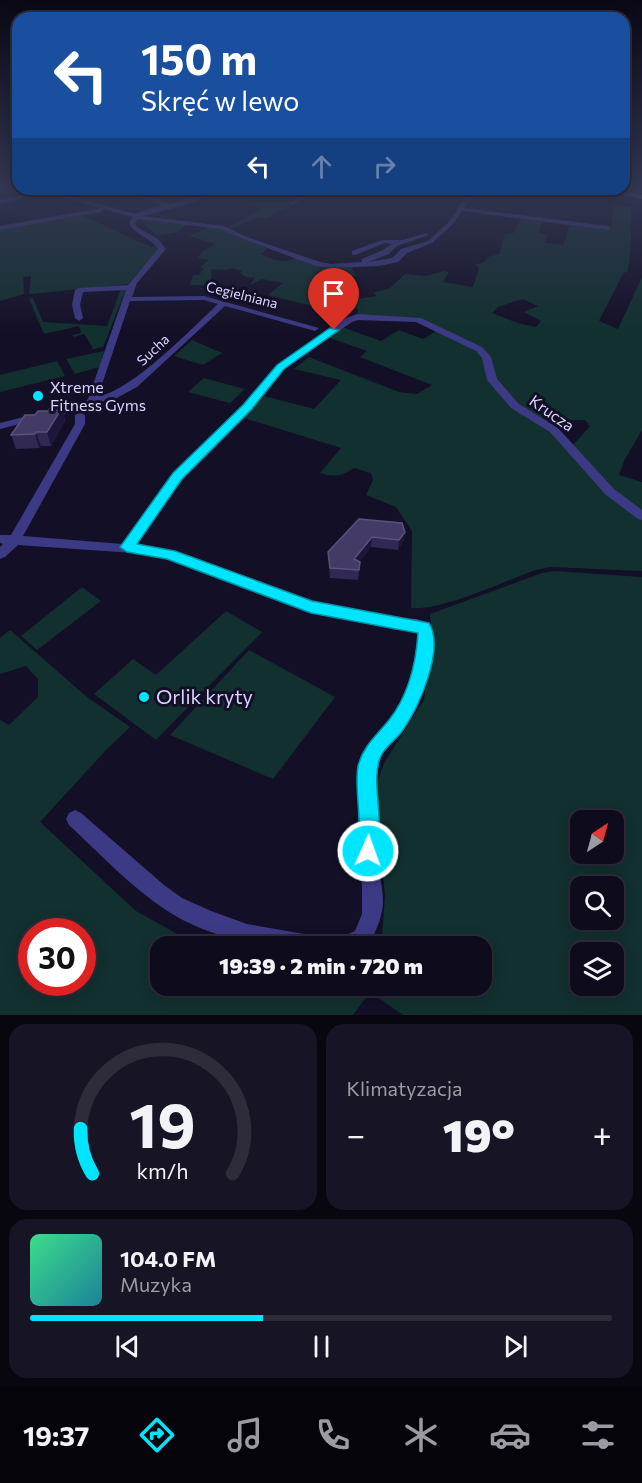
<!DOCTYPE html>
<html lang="pl">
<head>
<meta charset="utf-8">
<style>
	body { margin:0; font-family:Commissioner,sans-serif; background:#171425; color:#f1f3f6; height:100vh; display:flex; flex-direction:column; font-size:22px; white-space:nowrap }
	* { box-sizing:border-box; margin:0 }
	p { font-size:20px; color:#9b9ba3 }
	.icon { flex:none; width:33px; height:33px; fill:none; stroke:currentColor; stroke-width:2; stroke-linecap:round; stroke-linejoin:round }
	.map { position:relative; height:1015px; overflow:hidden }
	.side { display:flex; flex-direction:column; gap:9px; padding:9px; background:#08060f; flex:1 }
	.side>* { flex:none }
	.hud { position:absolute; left:12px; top:12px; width:618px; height:183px; border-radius:18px; box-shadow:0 3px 15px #0003,0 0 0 2px #2e2b3b; background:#1a4fa0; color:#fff; overflow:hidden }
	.needle { width:39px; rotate:36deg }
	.tools { position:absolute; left:570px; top:810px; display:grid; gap:12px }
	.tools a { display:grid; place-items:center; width:54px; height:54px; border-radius:12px; background:#0e0b1c; box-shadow:0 3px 15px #0003,0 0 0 2px #2e2b3b; font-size:30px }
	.speed { position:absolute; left:18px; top:918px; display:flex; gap:12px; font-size:30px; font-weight:700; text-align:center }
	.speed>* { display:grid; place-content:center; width:78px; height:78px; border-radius:50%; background:#0e0b1c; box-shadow:0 3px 15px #0003,0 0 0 2px #2e2b3b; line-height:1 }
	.speed .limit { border:9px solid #d22; background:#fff; color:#111 }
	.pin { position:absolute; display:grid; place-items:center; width:51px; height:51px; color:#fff; margin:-62px -26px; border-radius:50% 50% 50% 0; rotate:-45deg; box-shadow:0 0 6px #0007 }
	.pin .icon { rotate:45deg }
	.me { position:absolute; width:66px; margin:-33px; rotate:2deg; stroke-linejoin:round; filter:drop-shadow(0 0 4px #0008) }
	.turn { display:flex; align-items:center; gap:21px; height:126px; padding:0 30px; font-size:27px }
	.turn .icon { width:78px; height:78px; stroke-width:2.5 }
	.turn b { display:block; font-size:42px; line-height:51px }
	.lanes { display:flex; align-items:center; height:57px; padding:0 30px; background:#0003; justify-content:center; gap:30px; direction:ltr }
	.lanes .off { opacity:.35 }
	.big { font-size:45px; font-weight:800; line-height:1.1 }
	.side .widget { flex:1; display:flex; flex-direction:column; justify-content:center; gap:9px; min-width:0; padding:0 21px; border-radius:18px; background:#171425 }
	.side .dial { align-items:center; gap:0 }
	.dial svg { height:156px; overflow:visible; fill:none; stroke:#2e2b3b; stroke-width:7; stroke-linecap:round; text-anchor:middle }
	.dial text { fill:#f1f3f6; stroke:none }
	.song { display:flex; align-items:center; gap:18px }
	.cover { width:72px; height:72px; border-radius:9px; background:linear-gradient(135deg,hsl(150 70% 55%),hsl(190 70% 35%)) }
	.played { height:6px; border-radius:3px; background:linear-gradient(90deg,#00e5ff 40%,#2e2b3b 40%) }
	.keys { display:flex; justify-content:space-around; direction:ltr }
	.heat { display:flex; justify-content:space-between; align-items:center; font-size:33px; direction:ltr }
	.side .tiles { flex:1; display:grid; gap:9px; grid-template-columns:1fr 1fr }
	.widget:last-child { grid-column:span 2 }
	.trip { position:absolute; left:150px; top:936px; width:342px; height:60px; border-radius:18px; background:#0e0b1c; box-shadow:0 3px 15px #0003,0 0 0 2px #2e2b3b; font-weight:800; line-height:60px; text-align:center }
	.tabs { display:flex; height:96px; justify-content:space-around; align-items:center; background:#06040b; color:#9b9ba3 }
	.tabs .icon { width:42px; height:42px }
	.tabs .active { color:#00e5ff }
	.tabs b { font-size:27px; color:#f1f3f6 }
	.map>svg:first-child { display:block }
	.green { fill:#12302f; fill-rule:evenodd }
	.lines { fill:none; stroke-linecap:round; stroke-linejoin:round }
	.minor { fill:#3d3a85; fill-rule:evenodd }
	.major { fill:#c25bff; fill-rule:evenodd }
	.wall { fill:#312854 }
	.shaded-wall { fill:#1d163a }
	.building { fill:#433a66; stroke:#5a527e; stroke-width:1.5 }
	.route { fill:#00e5ff; stroke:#0095a6; stroke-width:1.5 }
	.poi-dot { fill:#00e5ff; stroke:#130f26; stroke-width:2 }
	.labels { text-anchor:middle; stroke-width:6; stroke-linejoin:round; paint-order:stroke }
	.far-street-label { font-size:14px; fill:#d9d4ff; stroke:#130f26 }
	.poi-label { font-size:16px; fill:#d9d4ff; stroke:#130f26; text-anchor:start }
	.street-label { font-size:16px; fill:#d9d4ff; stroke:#130f26 }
	.near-poi-label { font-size:20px; fill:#d9d4ff; stroke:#130f26; text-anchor:start }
</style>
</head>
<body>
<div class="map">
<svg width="642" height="1015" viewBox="0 0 642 1015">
	<rect width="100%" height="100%" fill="#130f26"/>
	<path class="green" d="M252,190h36l-12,7c15,3 25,-7 39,-7l-44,26 -7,2 -6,-1 -25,11 -4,-1 34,-19 -19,-5 -6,-6z
		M614,205l17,2c0,23 1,42 -4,66l-3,-1 -25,49 19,8 24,-52v153l-18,31 -5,14 23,7v32l-20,-14 -49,-55 17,-19 -5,-6h-33l-6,2 -14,-6 -38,-36 -4,-22 -74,-40 -59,-2 1,-7 -20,-6 -10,7 -60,-15 15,-12 -21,-4 -12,6 5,-7 -9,-1 -6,-4 2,-2 -11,-3 -5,2 -15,-1v16h-21l3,-10h6l5,-7 -4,-1 9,-7 -11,-2 4,-6 13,-8 -26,-8 24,-10 8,2 47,20 -7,6c12,6 24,10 37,3l20,8 33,1 4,9 -24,8 24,11 3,5 19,-3 -4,-3 17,-5 15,-14 21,2 18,-5 5,1 -6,10 30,5 6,-19 -4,-4 8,-1 5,-6 11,-3 6,-20 9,-1 7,-15 22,3 -5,12 10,2 -3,8 18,2 7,-21 41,5zM522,299l16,7 -14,6 17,9 -5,6 -18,-4 -26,-10 6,-6z
		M105,210l2,1 -24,5 68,31 6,-1 1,4 -4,5 -26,29 -97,10 -2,-1 2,-17 -8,1 1,17 -24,7v-73z
		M143,219l46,4 -12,9 -20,4 -16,-15z
		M121,289h5l-23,58 -13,3 3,-2 -9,-14 -10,3 -2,-2 9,-2 -2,-7 -35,8 -15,-35 7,-3 -3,2 10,24 64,4z
		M342,327l39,14 18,-11 24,9 15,-9 25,12 17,12 28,47 36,23 98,93v54l-92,-4 -14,3c-32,11 -94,41 -125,38l1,-77 -16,-24 -30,-12 7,-15 -2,-7 -17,-5c-14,9 -19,9 -34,5l21,-25 -97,-30 20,-22 50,13 27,-29 -47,-11 15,-12 90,35 18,2 15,-9 -72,-28 7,-6 -40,-14z
		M192,340l30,13 -19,12 -29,-9z
		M104,351l-4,16 -25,7 -9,-15z
		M57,361l8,15 -65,16v-17z
		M204,378l41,11 -15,14 -42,-11z
		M555,571l87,6v438h-239l-33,-23 -17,23h-353v-295l9,5 29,-28v-18l-12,-13 -26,8v-36l10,-8 77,67 43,30 -24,23 -66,72 96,89 63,35h-39v40h190l19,6 2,-6h111v-40h-101l4,-49 -9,-111 8,-23 40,-63 8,-62 -2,-24 112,-41zM580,820h34v34h-34zM580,886h34v34h-34zM32,932h50v50h-50zM580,952h34v34h-34z
		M82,587l19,14 -64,49 -16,-14z
		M226,611l36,21 -106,108 -62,-46 39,-35 23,16z
		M249,650l86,47 -62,82 -103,-44z"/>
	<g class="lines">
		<path class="minor" d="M40,190h9l87,24 11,-5 15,-3 -40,-16h8l40,14 44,-14h8l-27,12 -52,14 81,10 23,11 73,25 11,2 31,-2v-3l21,-9 9,-6 -7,-1 -30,12h-3v-4l30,-11h21l23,-7 3,2 -32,11 -8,8 -21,8 24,-4 9,-9 27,-8 20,-18 22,-33h6l-12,18 144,18 3,2 -3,2 -146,-19 -10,14 -20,18 -25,10 -9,9 -19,4 -48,2 -15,-2 -73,-27 -23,-10 -81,-10 -4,3 2,5 21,12 8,10 -29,34 -5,14 72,-1 115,32 -4,3 -90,-25 -88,81 -24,13 -18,3 -10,6 -5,-3 8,-7 38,-109 -43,2 -3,13 3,13 -4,3 -4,-3 -3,-13 3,-15 4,-2 49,-3 30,-36c-7,-12 -25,-14 -29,-27l4,-5 -30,-8 -2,3 -101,18v-4l101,-18 -55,-15 -46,11v-4zM204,300l14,4c-26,24 -87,88 -120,92l32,-95z
			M312,190h7l-26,15 -5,-1z
			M357,314l64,4 61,29 9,10 6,22 22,25 39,24 56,61 28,21v10l-4,-1 -32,-24 -56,-63 -39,-24 -24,-28 -5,-22 -6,-7 -60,-29 -58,-2 -6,2 -69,47 -32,41 -69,69 -47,66 39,7 138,50 84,16 21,1 11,4c15,25 -10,85 -26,108 -9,13 -22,21 -26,37 -3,16 0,34 2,51 1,11 -1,21 -1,32 0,21 10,44 4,64 -2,10 -8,21 -12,30l-108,1c-27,-4 -72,-20 -95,-36 -35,-23 -66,-56 -97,-85l-3,-6 3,-6 6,-3 6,3 83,72 18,13 29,13 36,13 57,10 40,2 11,-5 7,-17v-26l-3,-37 2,-17 -4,-53 3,-14 9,-23 21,-23 17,-27 7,-28 4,-35 -22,-1 -85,-18 -145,-53 -18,-5 -130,-9 -13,12 -5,2v-12l3,-3 -3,-1v-8h11l64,-111v-9l5,-3 5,3v9l-62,112 100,8 51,-71 69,-67 34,-41 69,-47z
			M69,408l4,1v4l-22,3 -51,13v-6l51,-13z"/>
		<path class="major" d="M604,190h14l24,5v4z"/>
	</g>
	<path class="wall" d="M62,408l3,13 -14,25h-10l-2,2 -23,1 -5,-14 24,-20z
		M359,519l45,22 -6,9 -27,-3 -12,15h1l-2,18 -28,-2 -2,-26z"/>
	<path class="shaded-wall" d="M62,408l3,13 -14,25 -4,-14z
		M36,432l5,14 -2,2 -4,-14z
		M405,532l-1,9 -6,9 1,-10z
		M372,537l-1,10 -17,21v-9z"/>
	<path class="building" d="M50,407l12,1 -15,24h-11l-1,2 -24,1 14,-20h10l3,-4h10z
		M359,519l43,4 3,9 -6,8 -27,-3 -18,22 6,3 -1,8 -29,-2 -2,-16z"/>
	<linearGradient id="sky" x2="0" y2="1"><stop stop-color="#0a0815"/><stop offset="0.57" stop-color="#333752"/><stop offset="1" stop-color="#333752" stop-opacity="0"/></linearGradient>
	<rect width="642" height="332" fill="url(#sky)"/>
	<path class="route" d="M330,328l9,2 -55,39 -33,41 -69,69 -45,65 38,7 137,50 117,22c16,26 -10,84 -26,107 -6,9 -16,15 -21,24 -14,25 6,74 -7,105l-7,3 -8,-3c-4,-12 -1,-25 -1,-37 0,-17 -4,-39 -1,-56 5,-20 19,-31 31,-46 19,-24 27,-57 29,-87l-107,-20 -144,-54 -40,-7 -7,-5 53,-74 70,-68 34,-40z"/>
	<g class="poi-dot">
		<circle cx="38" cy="396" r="6"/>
		<circle cx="144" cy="697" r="6"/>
	</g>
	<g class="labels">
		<g class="far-street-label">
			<text transform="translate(242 295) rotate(14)" y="5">Cegielniana</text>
			<text transform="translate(153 350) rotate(-43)" y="5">Sucha</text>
		</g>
		<g class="poi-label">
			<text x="50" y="393">Xtreme<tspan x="50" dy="18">Fitness Gyms</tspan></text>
		</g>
		<g class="street-label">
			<text transform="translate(552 413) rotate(35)" y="6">Krucza</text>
		</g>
		<g class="near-poi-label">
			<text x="156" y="704">Orlik kryty</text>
		</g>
	</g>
</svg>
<div class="tools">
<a><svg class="needle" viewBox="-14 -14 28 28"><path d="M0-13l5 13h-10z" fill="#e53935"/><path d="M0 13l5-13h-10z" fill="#9b9ba3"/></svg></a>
<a><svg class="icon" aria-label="search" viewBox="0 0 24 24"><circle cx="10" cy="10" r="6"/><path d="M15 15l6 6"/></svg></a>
<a><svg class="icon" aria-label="layers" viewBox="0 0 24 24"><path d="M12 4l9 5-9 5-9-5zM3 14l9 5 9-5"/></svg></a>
</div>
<div class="speed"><div class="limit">30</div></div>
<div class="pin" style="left:334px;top:330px;background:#d93025"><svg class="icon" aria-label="arrive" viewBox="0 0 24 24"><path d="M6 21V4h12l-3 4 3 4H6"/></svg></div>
<svg class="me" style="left:368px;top:851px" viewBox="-20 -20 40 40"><circle r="17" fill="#00e5ff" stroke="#fff" stroke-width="3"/><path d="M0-11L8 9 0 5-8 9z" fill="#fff"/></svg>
<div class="trip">19:39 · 2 min · 720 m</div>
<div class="hud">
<div class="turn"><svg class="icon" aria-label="left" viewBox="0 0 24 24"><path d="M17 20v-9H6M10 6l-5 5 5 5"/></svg><div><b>150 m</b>Skręć w lewo</div></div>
<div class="lanes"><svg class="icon" aria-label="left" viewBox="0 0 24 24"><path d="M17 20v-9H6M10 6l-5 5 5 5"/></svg><svg class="icon off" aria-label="ahead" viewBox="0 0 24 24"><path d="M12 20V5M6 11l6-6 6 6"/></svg><svg class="icon off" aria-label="right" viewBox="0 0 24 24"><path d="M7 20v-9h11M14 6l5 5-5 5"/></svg></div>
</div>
</div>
<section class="side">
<div class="tiles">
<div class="widget dial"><svg viewBox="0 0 100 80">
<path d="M14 69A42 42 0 1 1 86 69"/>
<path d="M14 69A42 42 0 0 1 8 46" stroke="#00e5ff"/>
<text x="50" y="56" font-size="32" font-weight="700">19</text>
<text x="50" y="72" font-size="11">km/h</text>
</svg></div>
<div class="widget"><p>Klimatyzacja</p>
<div class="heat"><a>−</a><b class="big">19°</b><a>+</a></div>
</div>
<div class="widget">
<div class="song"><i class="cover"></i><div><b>104.0 FM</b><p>Muzyka</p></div></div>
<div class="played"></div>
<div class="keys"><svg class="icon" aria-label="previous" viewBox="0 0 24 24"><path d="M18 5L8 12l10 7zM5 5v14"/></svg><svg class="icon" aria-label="pause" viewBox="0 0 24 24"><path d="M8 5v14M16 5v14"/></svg><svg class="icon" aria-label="next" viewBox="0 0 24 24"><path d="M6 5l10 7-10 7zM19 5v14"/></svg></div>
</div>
</div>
</section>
<nav class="tabs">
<b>19:37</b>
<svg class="icon active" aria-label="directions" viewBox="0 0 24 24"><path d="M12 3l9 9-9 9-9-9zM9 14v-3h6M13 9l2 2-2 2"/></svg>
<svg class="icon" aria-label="music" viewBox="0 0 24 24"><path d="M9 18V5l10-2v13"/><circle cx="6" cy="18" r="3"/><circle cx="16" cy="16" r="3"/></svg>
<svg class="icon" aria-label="phone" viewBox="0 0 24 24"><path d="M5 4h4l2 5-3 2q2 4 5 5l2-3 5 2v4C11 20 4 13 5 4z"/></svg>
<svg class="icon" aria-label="climate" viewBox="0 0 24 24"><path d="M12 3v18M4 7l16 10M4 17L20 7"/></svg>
<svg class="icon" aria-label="car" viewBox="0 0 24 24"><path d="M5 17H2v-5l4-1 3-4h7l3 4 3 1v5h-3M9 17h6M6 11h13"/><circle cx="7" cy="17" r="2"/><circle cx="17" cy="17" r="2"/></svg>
<svg class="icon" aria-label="filters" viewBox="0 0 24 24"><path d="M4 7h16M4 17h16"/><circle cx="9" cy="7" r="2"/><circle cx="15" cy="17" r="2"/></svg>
</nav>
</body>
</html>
